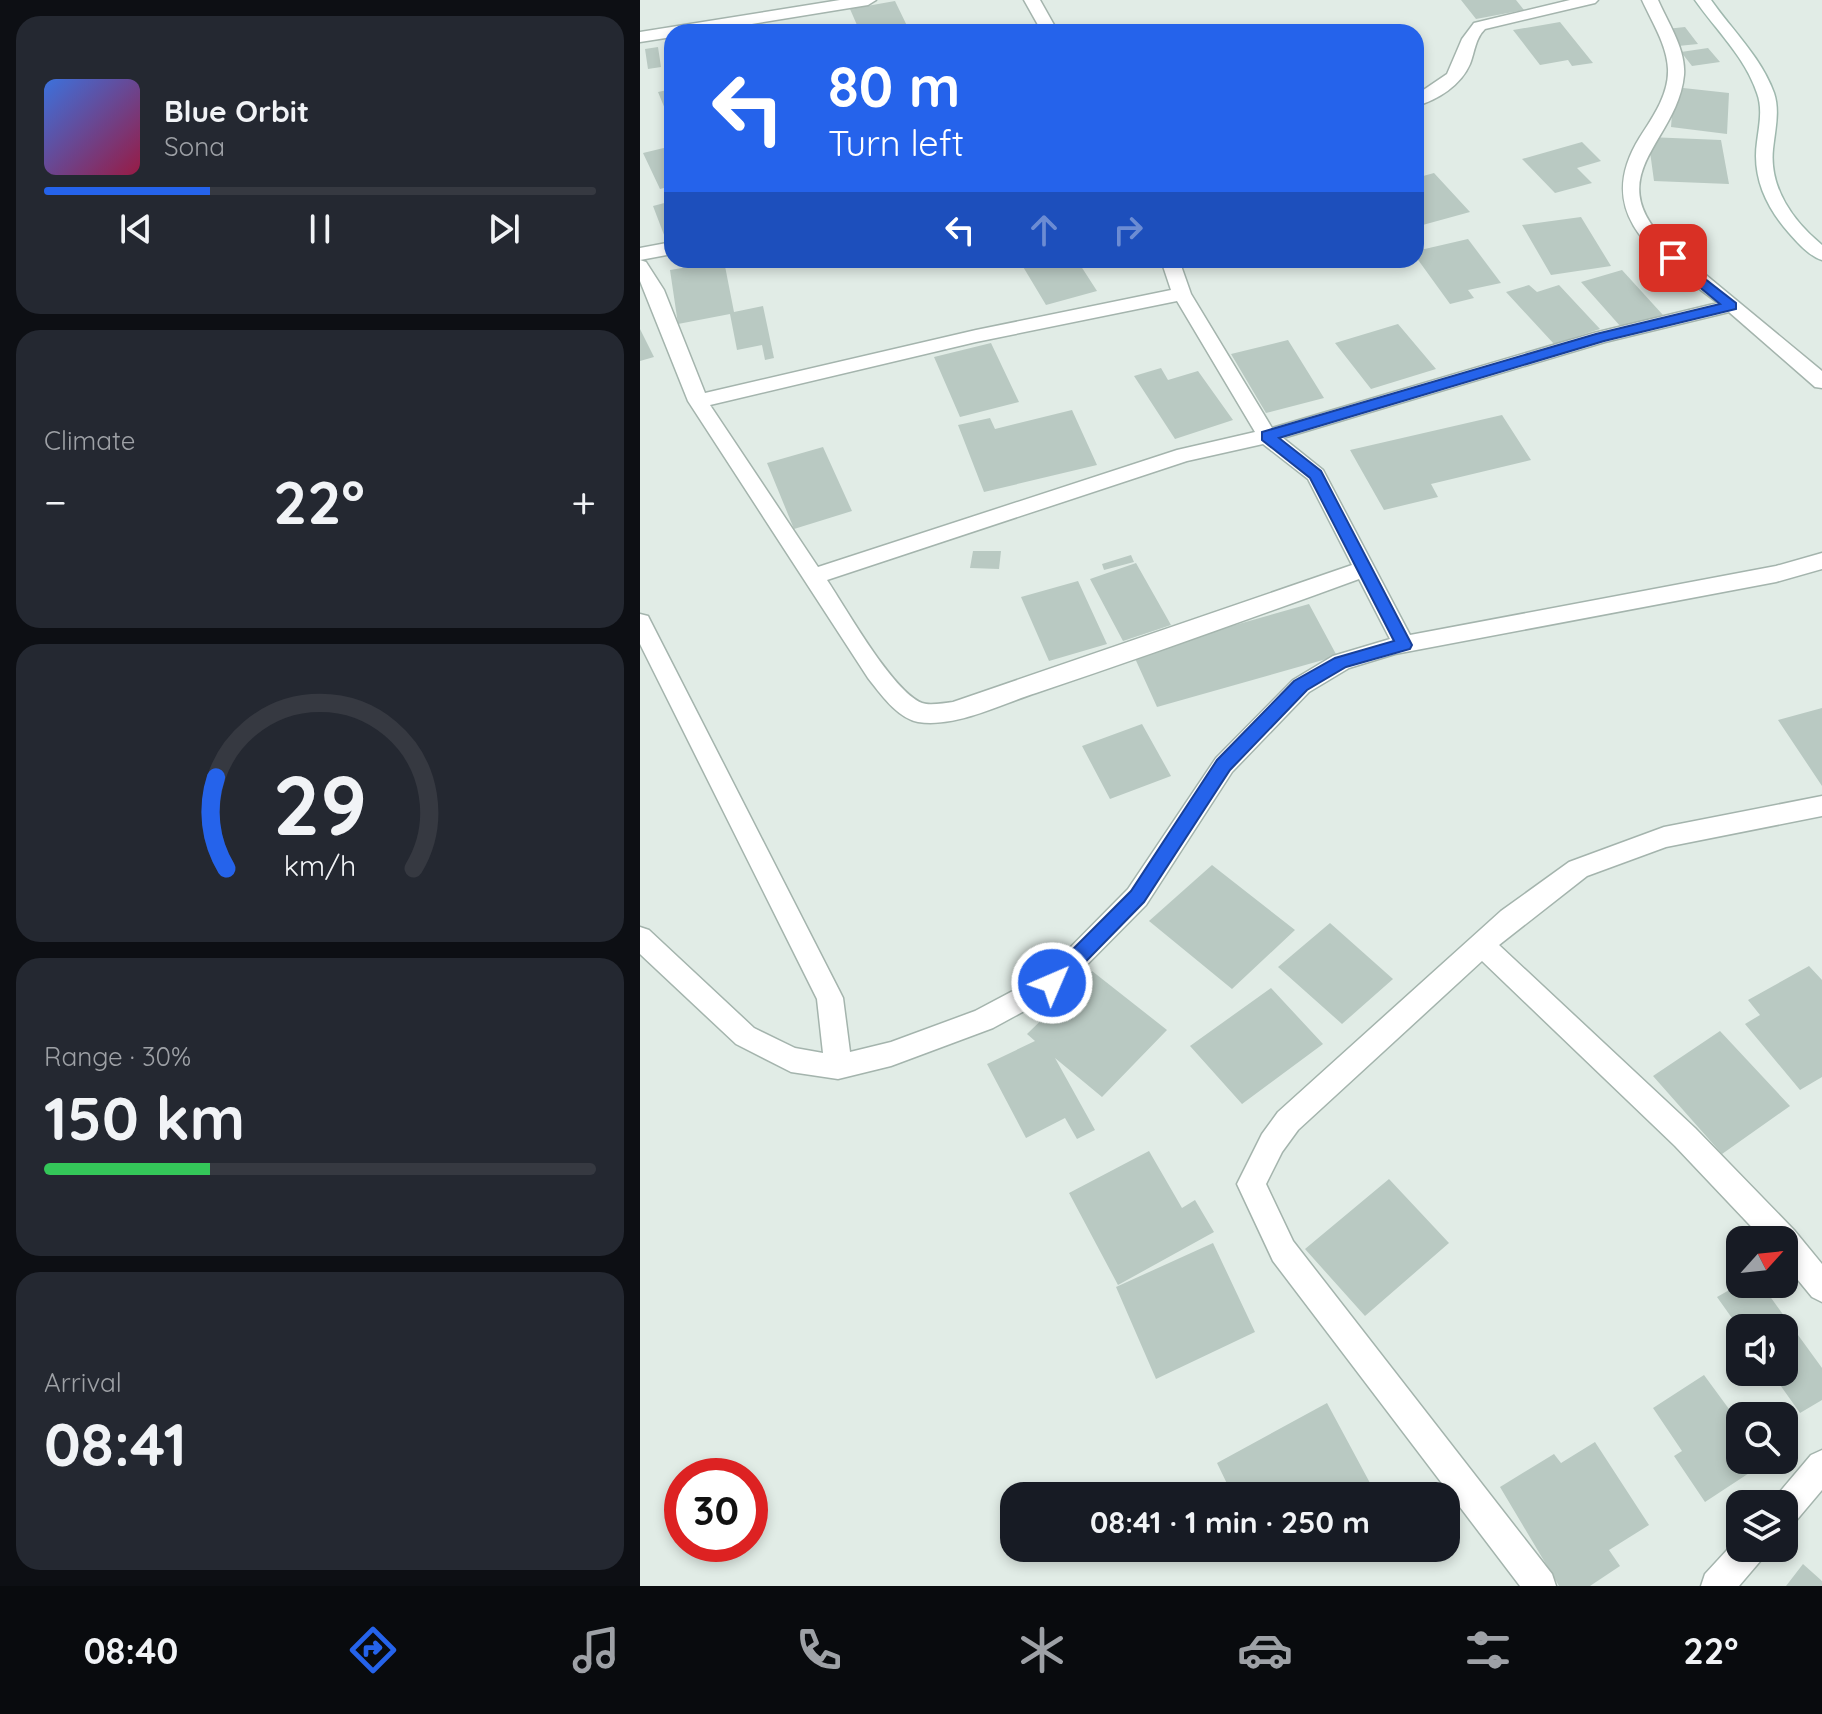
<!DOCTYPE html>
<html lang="en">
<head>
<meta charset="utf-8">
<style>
	body { margin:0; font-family:Quicksand,sans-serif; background:#242831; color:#f1f3f6; height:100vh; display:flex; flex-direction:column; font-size:30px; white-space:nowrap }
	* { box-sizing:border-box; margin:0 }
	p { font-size:26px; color:#9ea1a6 }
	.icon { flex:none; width:44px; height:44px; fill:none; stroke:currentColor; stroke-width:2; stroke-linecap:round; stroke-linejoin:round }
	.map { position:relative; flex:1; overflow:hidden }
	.panel { display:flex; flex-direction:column; gap:16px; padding:16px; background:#0d0f14; width:640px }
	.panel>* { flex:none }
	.hud { position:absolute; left:24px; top:24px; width:760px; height:244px; border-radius:24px; box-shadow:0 4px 12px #0003; background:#2563eb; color:#fff; overflow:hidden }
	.needle { width:52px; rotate:63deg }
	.controls { position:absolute; left:1086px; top:1226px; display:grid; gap:16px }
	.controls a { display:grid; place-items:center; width:72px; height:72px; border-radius:16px; background:#171b24; box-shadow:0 4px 12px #0003; font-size:40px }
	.speed { position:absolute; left:24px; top:1458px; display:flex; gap:16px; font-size:40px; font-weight:700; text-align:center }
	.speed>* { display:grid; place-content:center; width:104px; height:104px; border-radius:50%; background:#171b24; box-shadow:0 4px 12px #0003; line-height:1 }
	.speed .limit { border:12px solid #d22; background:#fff; color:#111 }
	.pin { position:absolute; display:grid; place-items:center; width:68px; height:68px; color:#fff; margin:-34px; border-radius:16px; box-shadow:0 4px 12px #0006 }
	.me { position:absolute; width:88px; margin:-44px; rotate:45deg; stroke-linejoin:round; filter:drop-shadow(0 0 6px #0008) }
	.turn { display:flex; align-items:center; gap:28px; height:168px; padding:0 32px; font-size:36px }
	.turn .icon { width:104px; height:104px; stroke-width:2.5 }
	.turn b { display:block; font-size:56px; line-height:68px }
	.lanes { display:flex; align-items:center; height:76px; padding:0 32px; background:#0003; justify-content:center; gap:40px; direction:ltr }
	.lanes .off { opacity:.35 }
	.big { font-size:60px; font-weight:800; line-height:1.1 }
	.panel .tile { flex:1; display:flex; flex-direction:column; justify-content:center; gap:12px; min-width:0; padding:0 28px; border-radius:24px; background:#242831 }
	.panel .dial { align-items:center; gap:0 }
	.dial svg { height:208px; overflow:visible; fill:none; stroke:#363941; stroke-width:7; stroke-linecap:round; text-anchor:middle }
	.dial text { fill:#f1f3f6; stroke:none }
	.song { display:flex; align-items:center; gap:24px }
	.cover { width:96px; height:96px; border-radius:12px; background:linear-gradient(135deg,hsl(220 70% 55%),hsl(340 70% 35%)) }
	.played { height:8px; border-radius:4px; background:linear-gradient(90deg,#2563eb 30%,#363941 30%) }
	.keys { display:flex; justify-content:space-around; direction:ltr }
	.heat { display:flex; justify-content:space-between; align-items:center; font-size:44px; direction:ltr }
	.charge { height:12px; border-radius:6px; background:linear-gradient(90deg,#34c759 30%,#363941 0) }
	.trip { position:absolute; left:360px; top:1482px; width:460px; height:80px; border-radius:24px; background:#171b24; box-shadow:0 4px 12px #0003; font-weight:800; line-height:80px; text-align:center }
	.tab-bar { display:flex; height:128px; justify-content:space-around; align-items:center; background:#090b0e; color:#9ea1a6 }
	.tab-bar .icon { width:56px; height:56px }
	.tab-bar .on { color:#2563eb }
	.tab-bar b { font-size:36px; color:#f1f3f6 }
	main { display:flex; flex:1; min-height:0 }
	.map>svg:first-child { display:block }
	.building { fill:#b9c9c2 }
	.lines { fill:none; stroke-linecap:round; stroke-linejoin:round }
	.minor-casing { stroke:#a4b4ad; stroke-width:3 }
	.tertiary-casing { stroke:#a4b4ad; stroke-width:3 }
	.secondary-casing { stroke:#9fb8ae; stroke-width:3 }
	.minor { fill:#fff; fill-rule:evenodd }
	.tertiary { fill:#fff; fill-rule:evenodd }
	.secondary { fill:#fff; fill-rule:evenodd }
	.route { fill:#2563eb; stroke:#184099; stroke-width:2 }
</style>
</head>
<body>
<main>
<section class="panel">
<div class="tile">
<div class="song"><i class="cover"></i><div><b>Blue Orbit</b><p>Sona</p></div></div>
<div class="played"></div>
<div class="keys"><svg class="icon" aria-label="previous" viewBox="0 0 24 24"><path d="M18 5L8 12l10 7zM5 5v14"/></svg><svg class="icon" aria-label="pause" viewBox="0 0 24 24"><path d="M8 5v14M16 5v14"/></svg><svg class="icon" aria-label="next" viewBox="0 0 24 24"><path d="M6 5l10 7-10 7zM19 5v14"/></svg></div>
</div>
<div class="tile"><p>Climate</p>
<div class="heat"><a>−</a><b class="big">22°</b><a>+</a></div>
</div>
<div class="tile dial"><svg viewBox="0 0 100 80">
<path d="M14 69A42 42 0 1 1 86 69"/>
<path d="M14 69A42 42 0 0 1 10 34" stroke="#2563eb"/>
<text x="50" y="56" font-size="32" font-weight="700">29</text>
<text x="50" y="72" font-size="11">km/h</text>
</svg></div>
<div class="tile"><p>Range · 30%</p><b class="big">150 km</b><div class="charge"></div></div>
<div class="tile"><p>Arrival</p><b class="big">08:41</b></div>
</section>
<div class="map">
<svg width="1182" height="1586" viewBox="0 0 1182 1586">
	<rect width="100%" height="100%" fill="#e1ece6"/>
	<path class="building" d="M821,0h55l8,10 -48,9z
		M255,1l15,31h-50l-10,-23z
		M920,22l33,41 -21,3 -4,-6 -28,5 -27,-35z
		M1045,27l13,17 -20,2 -12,-17z
		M18,47l3,20 -13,2 -3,-20z
		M1068,48l12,14 -28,4 -11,-14z
		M1034,87l55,6 -2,41 -56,-7z
		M32,89v37l-14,-34z
		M1008,137l73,3 8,44 -75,-3z
		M942,142l19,19 -24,7 15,15 -37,10 -33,-34z
		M32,146v40l-12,3 -17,-36z
		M794,173l36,39 -51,14 -3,-3v-45z
		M32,201v47h-3l-16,-42z
		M941,217l30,49 -60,9 -29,-50z
		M828,239l33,44 -33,7 6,8 -24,6 -34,-47v-6z
		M379,260h58l20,31 -51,14z
		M84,261l10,51 29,-6 11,52 -9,2 -3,-15 -25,5 -7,-36 -52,10 -8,-54z
		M982,270l41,45 -42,12 -40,-45z
		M889,285l8,7 22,-7 41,44 -46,15 -48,-52z
		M758,324l38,45 -65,20 -36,-46z
		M0,329l14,28 -14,4z
		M648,340l36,58 -58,15 -35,-59z
		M351,343l28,59 -59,15 -26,-60z
		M521,368l7,12 30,-9 35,49 -58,19 -41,-63z
		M432,410l25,55 -113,27 -26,-67 32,-7 5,11z
		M862,415l29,45 -100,24 7,13 -54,13 -34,-60z
		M183,447l29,64 -58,18 -27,-66z
		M333,551h28l-2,18 -29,-1z
		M491,555l3,7 -30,8 -2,-6z
		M496,563l35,62 -48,16 -33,-62z
		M438,581l29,63 -58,17 -28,-64z
		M669,604l28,52 -180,51 -24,-53z
		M1182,708v78l-44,-66z
		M502,724l29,52 -61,23 -28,-53z
		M572,865l83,65 -63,59 -83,-68z
		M690,923l63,56 -51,45 -64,-57z
		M1169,966l13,14v97l-22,13 -55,-66 15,-9 -12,-15z
		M452,971l75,59 -65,67 -47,-39 40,72 -18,9 -12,-21 -39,20 -39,-74 48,-23 -8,-7z
		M631,988l52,56 -81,60 -52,-58z
		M1080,1031l70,75 -68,48 -69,-78z
		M509,1151l33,57 13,-8 19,32 -96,53 -49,-92z
		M749,1179l60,64 -84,73 -60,-67z
		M573,1243l42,89 -99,47 -40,-92z
		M1100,1284h21l61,84v32l-22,13 -29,-41h13v-44h-45l-22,-31z
		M1064,1375l36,49v36h29l-64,42 -31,-46 8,-5 -29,-43z
		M687,1403l50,93h-144l-16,-33z
		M955,1442l54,83 -40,25 11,16 -30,20h-31l-59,-99 54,-33 7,9z
		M619,1548h27l-21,12z
		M1163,1564l19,17v5h-36z"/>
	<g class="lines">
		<defs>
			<path id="minor" d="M384,0h16l18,32h-16z
				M930,0h28l-3,3 -110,26c-10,10 -10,22 -15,35 -9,21 -32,36 -54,42v-11l31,-21 15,-35 12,-16z
				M1002,0h16c10,23 28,49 26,75 -6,66 -85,99 -18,167l156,129v17l-7,-1 -86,-75 -124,30 -322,96 40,32 87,165 366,-69 46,-13v16l-46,13 -381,72 -46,14 -40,24 -77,80 -86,133 -85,86 -68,37 -102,38 -53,13 -47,-7 -55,-28 -96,-90v-27l9,3 105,98 41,20 28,5 -6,-54 -177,-355v-30l8,2 3,6 188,368 4,8 7,54 41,-10 84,-31 68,-36 85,-86 88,-131 77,-78 40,-24 57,-17 -31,-60c-107,39 -215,78 -323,114 -35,11 -80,35 -118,29 -21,-4 -38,-29 -50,-44l-180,-277 -48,-120v-21l6,2 18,28 41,103 271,-63 195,-40 -10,-30h18l12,34 81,134 322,-95 124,-30c-58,-45 -128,-86 -78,-166 13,-20 29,-43 28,-68 -1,-24 -16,-47 -26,-69zM537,301l78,131 -78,18 -359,117 -108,-162 266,-63zM623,444l45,35 44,86 -399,137c-9,1 -23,4 -31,1 -30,-12 -76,-95 -95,-123l360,-119z
				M32,242v12l-32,6v-12z
				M1182,796v20l-156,31 -79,29 -88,69 196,183 99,102 28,34v38l-10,-5 -28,-34v-23h-20l-89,-94 -193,-185 -184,169 -16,22 -16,32 27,57 259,333 4,12h-36l-247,-325 -36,-77 25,-50 16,-22 223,-201 68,-49 95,-35z
				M1182,1450v40l-27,32 -11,5v-23h-13l2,-4 38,-45z
				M1100,1536v12h27l-5,11 -23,27h-38l4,-12z"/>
			<path id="tertiary" d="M200,0h36l-8,5 -165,27h-31v5l-32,5v-10z"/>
			<path id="secondary" d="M1055,0h16c21,30 50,57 63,93 6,18 1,37 -1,56 -4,39 20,72 49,96v15c-13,-4 -24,-17 -33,-27 -23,-26 -37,-56 -32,-91 2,-16 6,-33 0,-49 -12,-36 -41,-63 -62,-93z"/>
		</defs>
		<use href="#minor" class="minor-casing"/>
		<use href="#tertiary" class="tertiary-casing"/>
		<use href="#secondary" class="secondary-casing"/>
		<use href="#minor" class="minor"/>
		<use href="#tertiary" class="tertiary"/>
		<use href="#secondary" class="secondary"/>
	</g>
	<path class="route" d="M1033,254l63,49v6l-132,32 -325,97 42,33 91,174 -2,4 -64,18 -39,23 -77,80 -86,132 -85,87 -7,3 -7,-3 -3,-6 3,-6 86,-86 86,-131 77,-79 41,-23 59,-17 -84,-163 -48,-38v-8l334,-98 124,-30 -52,-43v-6z"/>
</svg>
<div class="controls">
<a><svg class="needle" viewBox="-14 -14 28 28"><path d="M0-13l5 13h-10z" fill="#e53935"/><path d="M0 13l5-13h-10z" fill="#9ea1a6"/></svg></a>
<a><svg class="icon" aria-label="sound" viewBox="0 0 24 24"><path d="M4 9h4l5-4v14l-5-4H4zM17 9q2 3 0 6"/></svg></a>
<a><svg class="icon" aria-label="search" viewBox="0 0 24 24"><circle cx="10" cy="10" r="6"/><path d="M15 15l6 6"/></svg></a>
<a><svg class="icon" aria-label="layers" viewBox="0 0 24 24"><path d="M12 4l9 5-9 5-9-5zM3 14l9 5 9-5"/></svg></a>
</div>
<div class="speed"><div class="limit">30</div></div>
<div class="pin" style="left:1033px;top:258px;background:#d93025"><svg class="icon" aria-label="arrive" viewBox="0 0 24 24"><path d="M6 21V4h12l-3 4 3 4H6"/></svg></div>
<svg class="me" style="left:412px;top:983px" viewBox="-20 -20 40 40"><circle r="17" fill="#2563eb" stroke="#fff" stroke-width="3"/><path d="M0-11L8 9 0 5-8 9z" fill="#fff"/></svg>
<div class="trip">08:41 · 1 min · 250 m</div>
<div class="hud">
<div class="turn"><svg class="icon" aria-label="left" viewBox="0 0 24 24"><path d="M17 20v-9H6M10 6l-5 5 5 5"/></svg><div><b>80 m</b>Turn left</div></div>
<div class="lanes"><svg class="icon" aria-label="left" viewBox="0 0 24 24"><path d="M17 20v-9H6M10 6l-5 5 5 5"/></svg><svg class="icon off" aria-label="ahead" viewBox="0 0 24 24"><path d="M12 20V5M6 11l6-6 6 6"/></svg><svg class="icon off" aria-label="right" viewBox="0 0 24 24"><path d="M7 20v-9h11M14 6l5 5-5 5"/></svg></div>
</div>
</div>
</main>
<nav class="tab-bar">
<b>08:40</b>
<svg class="icon on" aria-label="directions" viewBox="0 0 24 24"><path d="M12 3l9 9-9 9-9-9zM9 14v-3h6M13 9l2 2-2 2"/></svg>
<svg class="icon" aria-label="music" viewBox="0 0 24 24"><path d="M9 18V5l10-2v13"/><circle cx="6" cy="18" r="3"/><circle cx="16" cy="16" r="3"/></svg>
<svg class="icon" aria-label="phone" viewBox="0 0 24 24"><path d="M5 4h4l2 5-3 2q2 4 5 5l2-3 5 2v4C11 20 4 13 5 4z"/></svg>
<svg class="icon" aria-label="climate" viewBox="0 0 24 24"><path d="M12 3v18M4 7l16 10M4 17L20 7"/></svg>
<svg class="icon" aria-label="car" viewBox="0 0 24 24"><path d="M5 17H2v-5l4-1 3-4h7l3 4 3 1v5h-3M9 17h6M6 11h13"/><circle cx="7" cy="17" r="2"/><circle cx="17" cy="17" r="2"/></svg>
<svg class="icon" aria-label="filters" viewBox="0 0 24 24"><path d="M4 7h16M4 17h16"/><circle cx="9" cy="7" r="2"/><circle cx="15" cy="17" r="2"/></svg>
<b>22°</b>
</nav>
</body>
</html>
